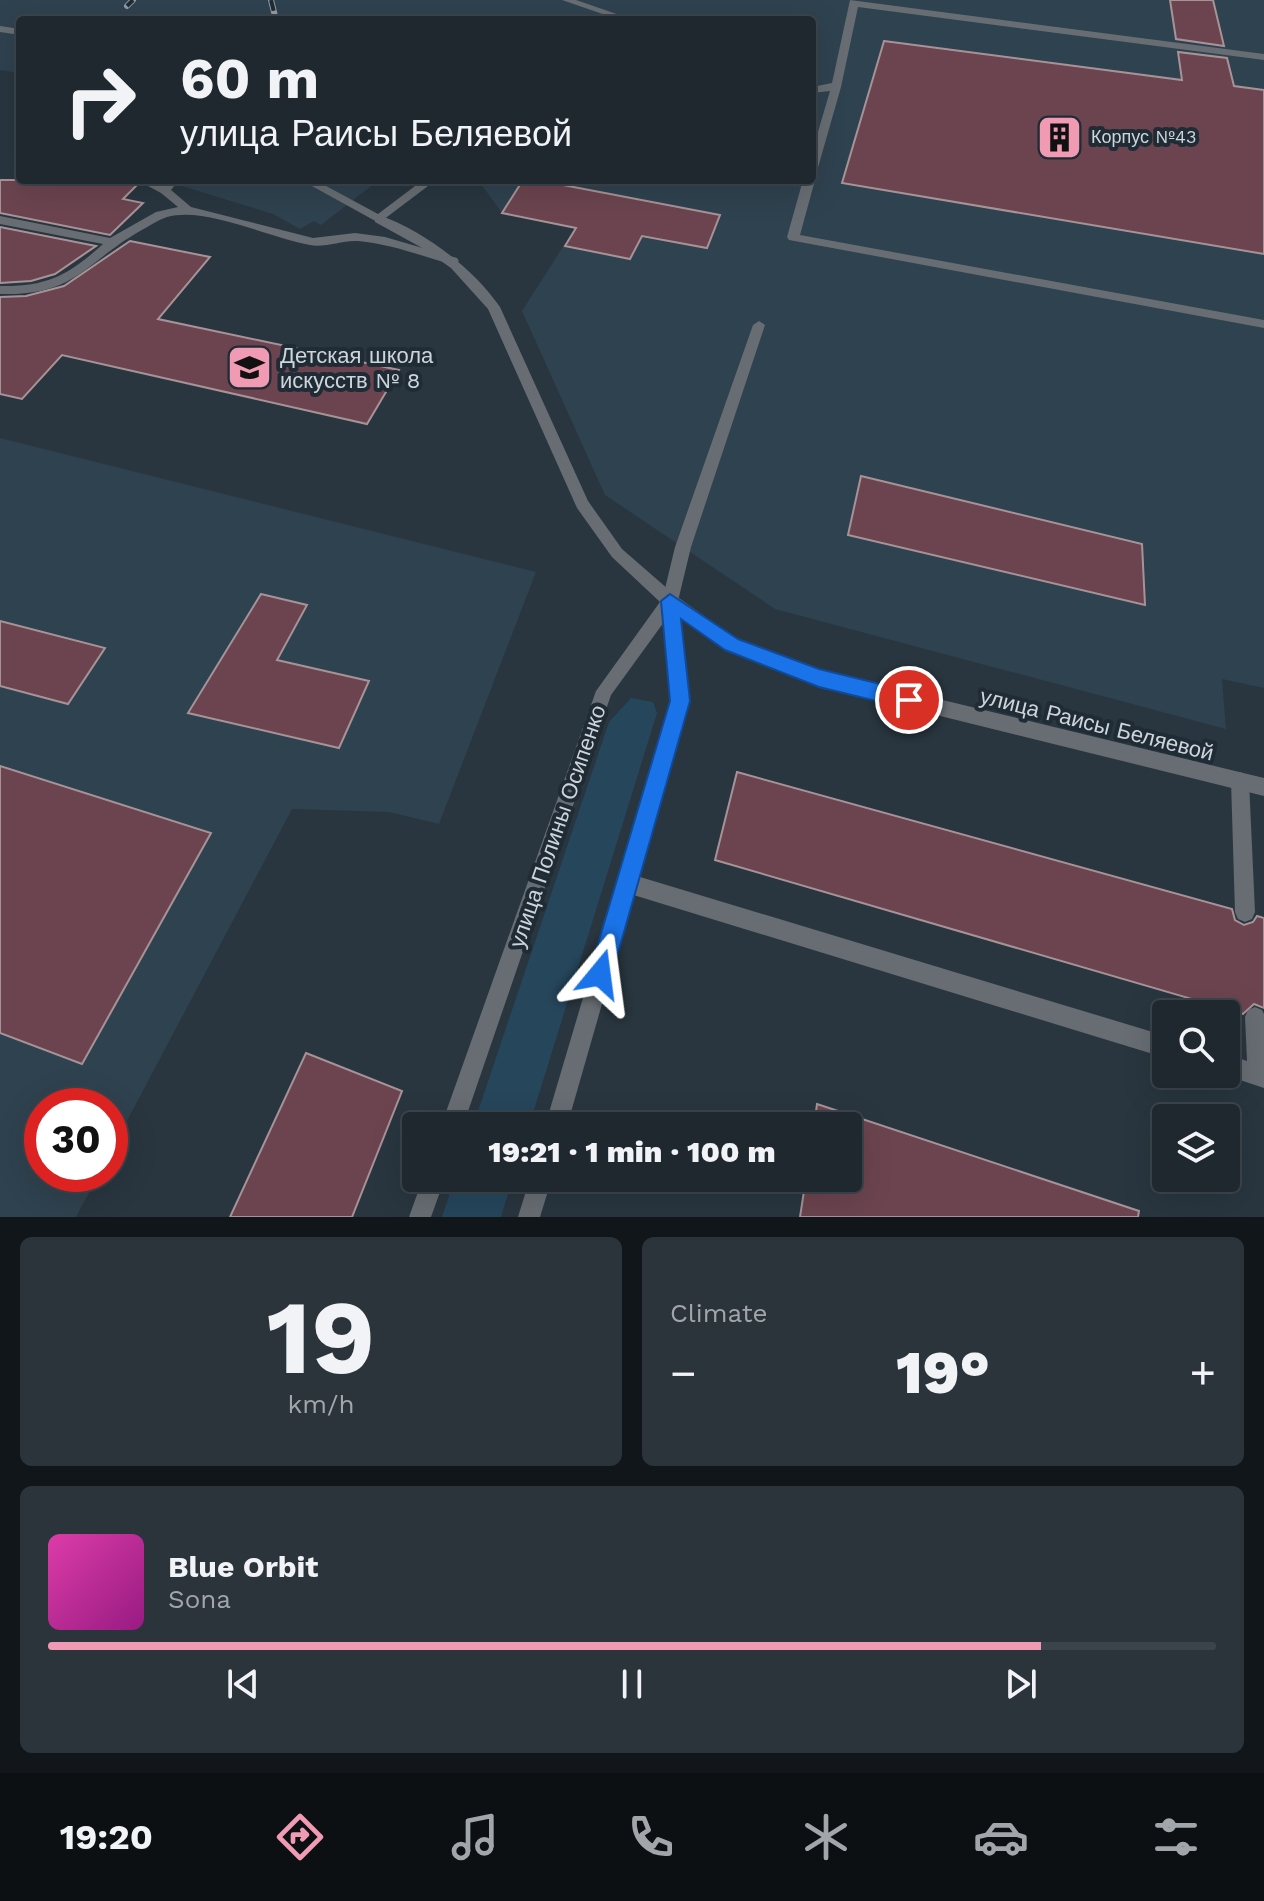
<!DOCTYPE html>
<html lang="en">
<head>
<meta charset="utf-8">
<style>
	body { margin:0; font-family:"Work Sans",sans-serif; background:#2c343b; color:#f1f3f6; height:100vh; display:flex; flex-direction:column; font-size:30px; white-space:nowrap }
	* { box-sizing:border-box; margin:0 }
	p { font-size:26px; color:#a1a6aa }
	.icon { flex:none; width:44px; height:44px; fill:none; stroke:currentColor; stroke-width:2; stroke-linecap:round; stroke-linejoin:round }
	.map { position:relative; height:1217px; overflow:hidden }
	.panel { display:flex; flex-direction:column; gap:20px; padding:20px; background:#11161a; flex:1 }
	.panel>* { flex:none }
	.top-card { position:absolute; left:16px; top:16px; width:800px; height:168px; border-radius:8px; box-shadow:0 8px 32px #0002,0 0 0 2px #3c444b; background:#1f282f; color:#f1f3f6; overflow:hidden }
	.controls { position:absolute; left:1152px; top:1000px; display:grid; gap:16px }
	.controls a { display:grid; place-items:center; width:88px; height:88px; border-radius:8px; background:#1f282f; box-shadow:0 8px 32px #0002,0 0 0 2px #3c444b; font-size:40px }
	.speed { position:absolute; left:24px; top:1088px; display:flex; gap:16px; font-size:40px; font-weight:700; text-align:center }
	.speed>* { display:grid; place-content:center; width:104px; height:104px; border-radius:50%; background:#1f282f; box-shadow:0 8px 32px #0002,0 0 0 2px #3c444b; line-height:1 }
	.speed .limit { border:12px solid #d22; background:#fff; color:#111 }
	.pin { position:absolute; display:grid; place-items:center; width:68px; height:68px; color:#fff; margin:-34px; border:4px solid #fff; border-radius:50%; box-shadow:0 2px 8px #0007 }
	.me { position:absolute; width:88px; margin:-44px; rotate:16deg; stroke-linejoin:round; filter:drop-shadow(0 0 6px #0008) }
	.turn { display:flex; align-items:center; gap:28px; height:168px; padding:0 32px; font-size:36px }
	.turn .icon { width:104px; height:104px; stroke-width:2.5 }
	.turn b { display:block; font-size:56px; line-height:68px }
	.big { font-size:60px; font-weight:800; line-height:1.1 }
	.panel .widget { flex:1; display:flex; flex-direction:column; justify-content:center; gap:12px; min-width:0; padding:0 28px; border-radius:12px; background:#2c343b }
	.panel .dial { align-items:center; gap:0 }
	.dial b { font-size:104px; line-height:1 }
	.song { display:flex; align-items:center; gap:24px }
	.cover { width:96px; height:96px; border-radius:12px; background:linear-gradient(135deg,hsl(320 70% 55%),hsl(310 70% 35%)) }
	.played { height:8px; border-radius:4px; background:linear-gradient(90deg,#f19ab3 85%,#3c444b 85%) }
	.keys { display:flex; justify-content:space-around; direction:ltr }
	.heat { display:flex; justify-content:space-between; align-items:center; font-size:44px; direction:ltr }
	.panel .tiles { flex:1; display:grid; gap:20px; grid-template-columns:1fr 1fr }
	.widget:last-child { grid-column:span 2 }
	.trip { position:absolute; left:402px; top:1112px; width:460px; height:80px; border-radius:8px; background:#1f282f; box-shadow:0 8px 32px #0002,0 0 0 2px #3c444b; font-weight:800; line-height:80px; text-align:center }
	.tab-bar { display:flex; height:128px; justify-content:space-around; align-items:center; background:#0c1013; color:#a1a6aa }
	.tab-bar .icon { width:56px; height:56px }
	.tab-bar .selected { color:#f19ab3 }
	.tab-bar b { font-size:36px; color:#f1f3f6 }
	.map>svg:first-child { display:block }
	.built { fill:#2f424f }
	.green { fill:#26465c }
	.building { fill:#6b444f; stroke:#a69398; stroke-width:2 }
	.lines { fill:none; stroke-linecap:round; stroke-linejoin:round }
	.lane { fill:#676d72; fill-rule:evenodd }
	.street { fill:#676d72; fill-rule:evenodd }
	.rail-casing { stroke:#919ba2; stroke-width:6 }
	.rail { stroke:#202c35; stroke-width:4; stroke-dasharray:11; stroke-linecap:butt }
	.route { fill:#1a73e8; stroke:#114b97; stroke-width:2 }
	.labels { text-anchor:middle; stroke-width:8; stroke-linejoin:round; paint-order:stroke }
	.far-poi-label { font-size:18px; fill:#cdd5db; stroke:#202c35; text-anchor:start }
	.poi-label { font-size:22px; fill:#cdd5db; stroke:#202c35; text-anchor:start }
	.street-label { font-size:22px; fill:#cdd5db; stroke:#202c35 }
</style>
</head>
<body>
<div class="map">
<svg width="1264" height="1217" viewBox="0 0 1264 1217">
	<rect width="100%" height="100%" fill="#29363f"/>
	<path class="built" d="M0,0h1264v688l-42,-9 4,50 -451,-120 -170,-114 -83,-184 53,-83 -73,-15 -24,-33h334v-160h-792v53l-20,-3z
		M189,180h190l-58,45 -7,-4 -14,8 -27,-15 -91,-28z
		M0,438l536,134 -97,252 -50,-12 -97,-3 -182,344v-47h-68v68h57l-23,43h-76z"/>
	<path class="green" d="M631,698l22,4 4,11 -128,413h-56l136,-404z
		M455,1178h58l-12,39h-59z"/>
	<path class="building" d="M1170,0h43l11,46 -48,-7z
		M884,41l298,39 -4,-28 49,6 7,28 30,4v164l-422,-71z
		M0,180h134l4,4 -15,15 20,4 -33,32 -110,-22z
		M523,180h14l183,35 -13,33 -65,-12 -12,23 -65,-13 11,-18 -74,-15z
		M0,227l96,19 -41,28 -24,7 -31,2z
		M130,241l80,16 -52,62 241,51 -32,54 -305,-69 -40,44 -22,-5v-97l26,-1 38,-10z
		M861,476l281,68 3,61 -297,-70z
		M261,594l46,11 -30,55 92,21 -30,67 -151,-35z
		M0,621l105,27 -37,56 -68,-18z
		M0,766l211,67 -129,231 -82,-31z
		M737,772l495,137 3,11 9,5 9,-3 4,-6 7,2v90l-10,-4 -11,10 -528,-154z
		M306,1053l96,38 -50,126h-122z
		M817,1104l322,107 -1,6h-338l6,-39h42v-52h-34z"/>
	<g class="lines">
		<path class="lane" d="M562,0h14l58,20h-14z
			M850,0l414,54v6l-406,-53 -17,80 -24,84 -5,3v-22l18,-61 -18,2v-6l20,-4z
			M0,26l20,3v6l-20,-3z
			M812,177l3,3 -15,55 464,85v8l-475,-88 -2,-3 16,-57h9z
			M137,180h15l11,6 4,-6h12l-8,10 20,17 122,31 42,-5 30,4 72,21 2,3 -6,4c-31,-9 -62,-21 -95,-24 -16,-1 -33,7 -48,4 -40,-7 -105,-39 -143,-28 -9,3 -18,9 -27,14 -57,33 -64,65 -140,63v-8c47,1 69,-11 103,-42l-103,-20v-8l110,22 46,-26 22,-5 -17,-14z
			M301,180h14l63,34 45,-34h13l-57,43z
			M759,321l6,4 -74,222 -13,54 -2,5h-12l-2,-5 13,-54 78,-222z
			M1240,772l6,3 3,6 6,131 -3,7 -7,3 -7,-3 -3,-7 -4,-131 3,-6z
			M627,873l539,163v22l-539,-165 -7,-3 -3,-7 3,-7z
			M1255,1007l7,3 2,4v74l-42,-14h4v-20l21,7 -2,-44 3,-7z"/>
		<path class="street" d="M379,215c45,16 94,53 121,92l88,194 34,48 54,47 62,44 81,30 445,108v18l-445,-110 -93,-36 -46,-33 9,84 -122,425h-22l126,-425 -7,-79 -53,73 -148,431h-22l155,-435 64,-89 -48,-45 -35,-49 -89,-199 -37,-41 -27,-19 -49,-27v-6z
			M423,1178h22l-14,39h-22z
			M530,1178h22l-12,39h-22z"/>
		<defs>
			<path id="rail" d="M271,0l5,20
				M127,6l6,-6"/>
		</defs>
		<use href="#rail" class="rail-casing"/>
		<use href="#rail" class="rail"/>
	</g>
	<path class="route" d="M670,594l68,45 81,30 90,22 10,9 -10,9 -90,-22 -94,-37 -44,-31 9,82 -78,273 -3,8 -9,3 -8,-3 -3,-8 81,-273 -9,-100z"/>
	<defs>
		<symbol id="building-square" viewBox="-11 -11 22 22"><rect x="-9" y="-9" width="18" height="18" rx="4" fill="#f19ab3" stroke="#202c35"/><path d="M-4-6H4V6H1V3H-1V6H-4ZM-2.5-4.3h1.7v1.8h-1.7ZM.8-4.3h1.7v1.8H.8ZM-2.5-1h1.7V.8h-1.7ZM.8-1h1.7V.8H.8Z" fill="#111"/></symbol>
		<symbol id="school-square" viewBox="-11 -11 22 22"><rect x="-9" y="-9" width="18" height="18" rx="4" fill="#f19ab3" stroke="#202c35"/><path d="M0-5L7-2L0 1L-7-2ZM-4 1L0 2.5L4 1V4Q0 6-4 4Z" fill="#111"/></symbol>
	</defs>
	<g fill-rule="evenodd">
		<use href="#building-square" x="1034" y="112" width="51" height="51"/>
		<use href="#school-square" x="224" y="342" width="51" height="51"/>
	</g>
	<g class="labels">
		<g class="far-poi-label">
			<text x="1091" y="143">Корпус №43</text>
		</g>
		<g class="poi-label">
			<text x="280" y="363">Детская школа<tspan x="280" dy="25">искусств № 8</tspan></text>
		</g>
		<g class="street-label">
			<text transform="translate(1097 724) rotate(14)" y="8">улица Раисы Беляевой</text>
			<text transform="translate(557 826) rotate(-71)" y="8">улица Полины Осипенко</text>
		</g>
	</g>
</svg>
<div class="controls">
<a><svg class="icon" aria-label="search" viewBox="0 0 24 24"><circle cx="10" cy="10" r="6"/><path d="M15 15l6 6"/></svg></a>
<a><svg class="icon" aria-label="layers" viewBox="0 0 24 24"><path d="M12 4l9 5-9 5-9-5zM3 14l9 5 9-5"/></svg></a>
</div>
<div class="speed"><div class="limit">30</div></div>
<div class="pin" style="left:909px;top:700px;background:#d93025"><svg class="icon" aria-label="arrive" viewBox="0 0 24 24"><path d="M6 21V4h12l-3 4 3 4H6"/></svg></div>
<svg class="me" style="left:600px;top:974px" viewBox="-20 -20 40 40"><path d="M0-17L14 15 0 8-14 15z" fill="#1a73e8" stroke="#fff" stroke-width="4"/></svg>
<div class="trip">19:21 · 1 min · 100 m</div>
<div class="top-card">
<div class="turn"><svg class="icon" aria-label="right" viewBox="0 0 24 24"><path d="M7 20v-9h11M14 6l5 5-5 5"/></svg><div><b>60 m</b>улица Раисы Беляевой</div></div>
</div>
</div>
<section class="panel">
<div class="tiles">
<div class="widget dial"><b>19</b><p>km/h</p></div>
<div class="widget"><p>Climate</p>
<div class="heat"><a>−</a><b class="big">19°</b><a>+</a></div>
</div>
<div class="widget">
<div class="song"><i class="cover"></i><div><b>Blue Orbit</b><p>Sona</p></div></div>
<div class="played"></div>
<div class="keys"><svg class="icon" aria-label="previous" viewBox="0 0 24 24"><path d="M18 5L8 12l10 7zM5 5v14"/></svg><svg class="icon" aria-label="pause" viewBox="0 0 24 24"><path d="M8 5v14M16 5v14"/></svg><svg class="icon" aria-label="next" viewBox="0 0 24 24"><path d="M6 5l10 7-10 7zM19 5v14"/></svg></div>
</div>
</div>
</section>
<nav class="tab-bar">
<b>19:20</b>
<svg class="icon selected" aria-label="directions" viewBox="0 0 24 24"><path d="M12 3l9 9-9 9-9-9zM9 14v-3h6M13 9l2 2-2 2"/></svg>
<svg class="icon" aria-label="music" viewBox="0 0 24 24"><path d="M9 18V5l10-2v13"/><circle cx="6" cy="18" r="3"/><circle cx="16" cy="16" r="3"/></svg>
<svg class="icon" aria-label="phone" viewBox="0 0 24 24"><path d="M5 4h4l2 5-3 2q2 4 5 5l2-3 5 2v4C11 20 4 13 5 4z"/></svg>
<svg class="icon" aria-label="climate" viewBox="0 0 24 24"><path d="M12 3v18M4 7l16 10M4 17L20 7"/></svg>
<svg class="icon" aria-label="car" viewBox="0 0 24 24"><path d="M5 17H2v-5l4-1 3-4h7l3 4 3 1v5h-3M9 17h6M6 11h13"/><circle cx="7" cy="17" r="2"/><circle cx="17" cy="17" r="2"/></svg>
<svg class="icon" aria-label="filters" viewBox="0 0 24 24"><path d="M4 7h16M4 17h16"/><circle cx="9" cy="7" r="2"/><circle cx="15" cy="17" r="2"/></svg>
</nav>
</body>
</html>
